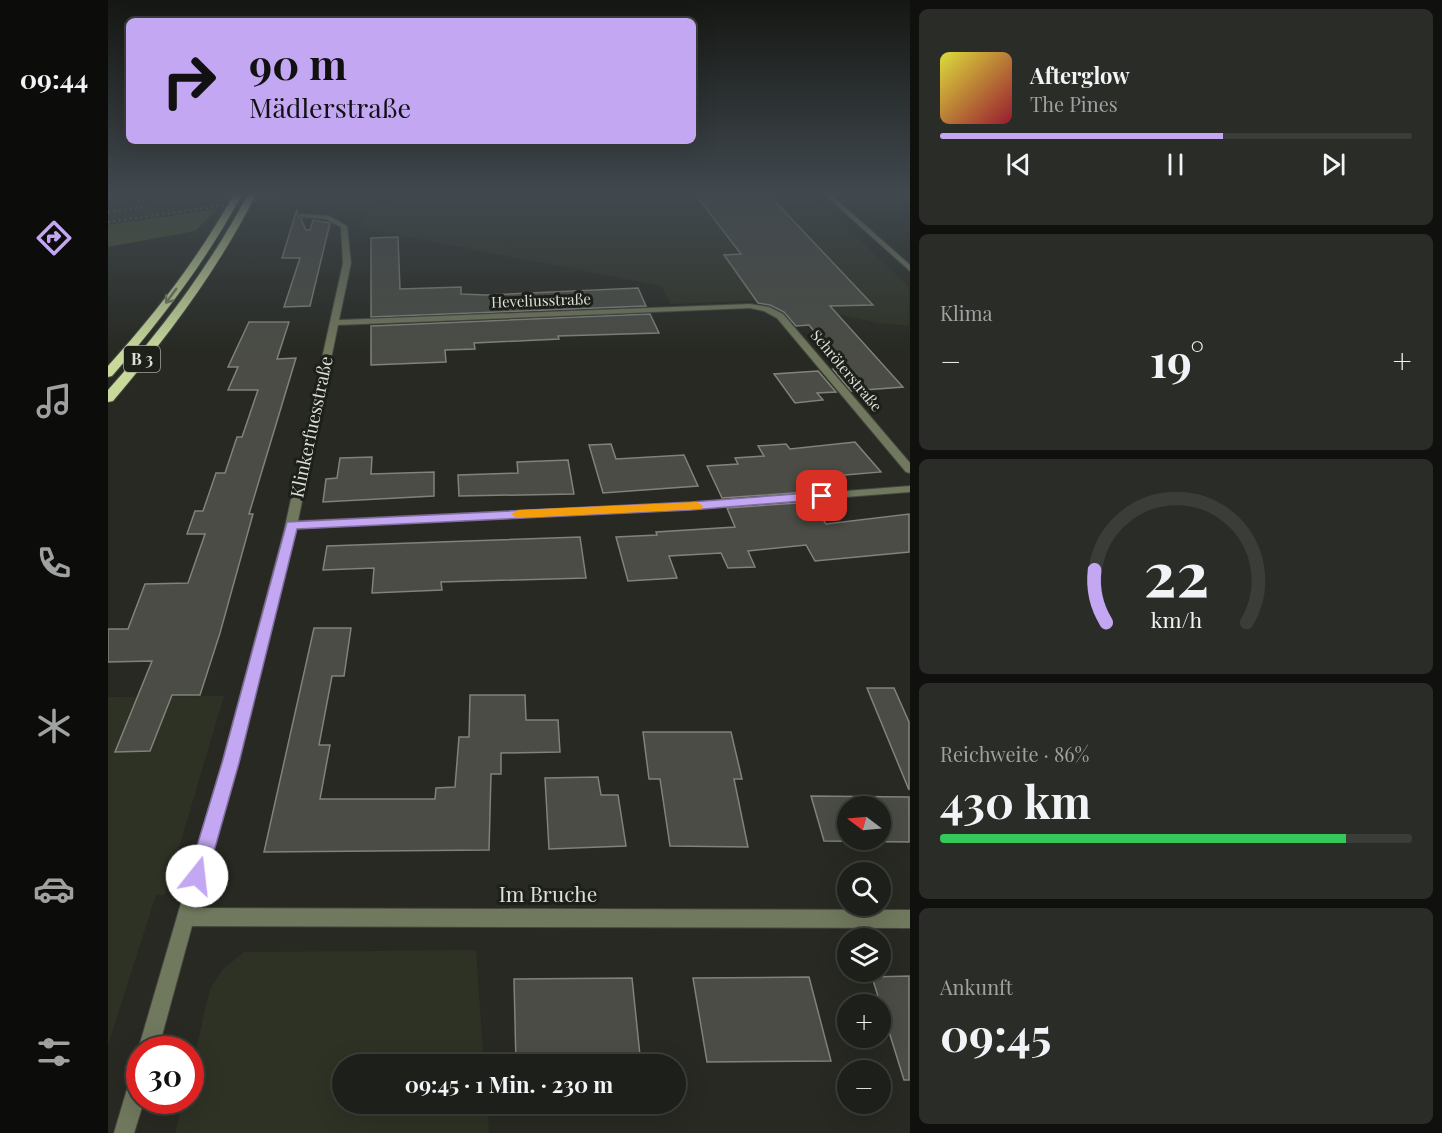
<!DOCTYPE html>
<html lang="de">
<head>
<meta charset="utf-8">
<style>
	body { margin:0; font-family:"Playfair Display",serif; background:#2a2c27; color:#f1f3f6; height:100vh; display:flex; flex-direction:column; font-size:22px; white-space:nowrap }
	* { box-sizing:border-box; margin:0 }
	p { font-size:20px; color:#a0a2a2 }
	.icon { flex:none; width:33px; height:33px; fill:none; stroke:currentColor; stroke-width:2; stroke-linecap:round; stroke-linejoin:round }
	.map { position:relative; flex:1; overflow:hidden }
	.details { display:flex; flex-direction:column; gap:9px; padding:9px; background:#10110e; width:532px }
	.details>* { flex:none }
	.hud { position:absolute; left:18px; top:18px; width:570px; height:126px; border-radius:9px; box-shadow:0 6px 24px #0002,0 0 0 2px #3b3d39; background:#c3a7f2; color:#111; overflow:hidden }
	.needle { width:39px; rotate:286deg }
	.buttons { position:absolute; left:729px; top:796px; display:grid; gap:12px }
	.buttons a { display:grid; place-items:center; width:54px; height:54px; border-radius:50%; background:#1d1f1a; box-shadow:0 6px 24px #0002,0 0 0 2px #3b3d39; font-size:30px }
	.speed { position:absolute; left:18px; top:1036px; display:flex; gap:12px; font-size:30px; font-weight:700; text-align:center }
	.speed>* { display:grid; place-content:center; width:78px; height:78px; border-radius:50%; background:#1d1f1a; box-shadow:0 6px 24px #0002,0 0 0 2px #3b3d39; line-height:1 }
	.speed .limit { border:9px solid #d22; background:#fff; color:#111 }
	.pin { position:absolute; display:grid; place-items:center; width:51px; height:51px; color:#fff; margin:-26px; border-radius:12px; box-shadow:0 3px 9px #0006 }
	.me { position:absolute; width:66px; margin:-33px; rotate:16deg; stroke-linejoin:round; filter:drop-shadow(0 0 4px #0008) }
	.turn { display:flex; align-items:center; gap:21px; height:126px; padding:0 24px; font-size:27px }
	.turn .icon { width:78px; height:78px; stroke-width:2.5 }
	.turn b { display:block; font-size:42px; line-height:51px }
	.big { font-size:45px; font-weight:700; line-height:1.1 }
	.details .tile { flex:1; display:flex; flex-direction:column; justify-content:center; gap:9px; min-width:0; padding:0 21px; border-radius:9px; background:#2a2c27 }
	.details .dial { align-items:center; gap:0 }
	.dial svg { height:156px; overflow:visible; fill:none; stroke:#3b3d39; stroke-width:7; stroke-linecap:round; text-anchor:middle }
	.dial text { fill:#f1f3f6; stroke:none }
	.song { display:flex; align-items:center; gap:18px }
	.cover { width:72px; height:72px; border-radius:9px; background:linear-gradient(135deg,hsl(60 70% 55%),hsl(350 70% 35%)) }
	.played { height:6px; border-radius:3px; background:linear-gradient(90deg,#c3a7f2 60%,#3b3d39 60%) }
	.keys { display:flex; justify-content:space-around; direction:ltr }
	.heat { display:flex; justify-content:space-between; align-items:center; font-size:33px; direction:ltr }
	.charge { height:9px; border-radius:4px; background:linear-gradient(90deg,#34c759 86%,#3b3d39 0) }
	.trip { position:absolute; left:224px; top:1054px; width:354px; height:60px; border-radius:30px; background:#1d1f1a; box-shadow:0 6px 24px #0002,0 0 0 2px #3b3d39; font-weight:700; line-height:60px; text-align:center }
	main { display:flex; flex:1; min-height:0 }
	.tabs { display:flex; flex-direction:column; width:108px; justify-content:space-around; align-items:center; background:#0c0c0a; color:#a0a2a2 }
	.tabs .icon { width:42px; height:42px }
	.tabs .current { color:#c3a7f2 }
	.tabs b { font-size:27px; color:#f1f3f6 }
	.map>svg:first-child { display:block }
	.built { fill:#2e3225 }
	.green { fill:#464f2c }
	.building { fill:#4a4c45; stroke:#81837b; stroke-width:1.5; fill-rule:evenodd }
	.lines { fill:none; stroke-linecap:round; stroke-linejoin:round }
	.minor-casing { stroke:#44463f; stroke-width:2 }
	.trunk-casing { stroke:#44463f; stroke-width:2 }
	.minor { fill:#70785d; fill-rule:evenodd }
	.trunk { fill:#c8d99b; fill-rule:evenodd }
	.rail { stroke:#7e807a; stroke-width:2; stroke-dasharray:1.5 4; stroke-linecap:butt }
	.oneway { stroke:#727c5a }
	.route { fill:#c3a7f2; stroke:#7f6d9d; stroke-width:1.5 }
	.slow { fill:#f59e0b }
	.labels { text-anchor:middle; stroke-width:6; stroke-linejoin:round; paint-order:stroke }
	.far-street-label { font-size:15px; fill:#dddfda; stroke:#1d1f19 }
	.shield { fill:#1d1f19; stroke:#a3a5a0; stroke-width:1.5 }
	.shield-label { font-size:16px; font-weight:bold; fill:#dddfda }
	.street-label { font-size:18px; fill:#dddfda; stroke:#1d1f19 }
	.near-street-label { font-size:21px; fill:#dddfda; stroke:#1d1f19 }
</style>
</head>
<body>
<main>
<nav class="tabs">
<b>09:44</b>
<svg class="icon current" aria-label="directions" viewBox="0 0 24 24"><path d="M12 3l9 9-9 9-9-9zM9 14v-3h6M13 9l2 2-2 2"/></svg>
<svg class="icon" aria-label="music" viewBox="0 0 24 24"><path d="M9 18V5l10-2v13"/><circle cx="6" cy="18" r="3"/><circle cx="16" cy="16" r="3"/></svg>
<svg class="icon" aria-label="phone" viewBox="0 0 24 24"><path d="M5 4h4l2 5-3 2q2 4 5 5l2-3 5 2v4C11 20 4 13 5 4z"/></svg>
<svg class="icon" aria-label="climate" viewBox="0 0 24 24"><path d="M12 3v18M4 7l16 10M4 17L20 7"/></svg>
<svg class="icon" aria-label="car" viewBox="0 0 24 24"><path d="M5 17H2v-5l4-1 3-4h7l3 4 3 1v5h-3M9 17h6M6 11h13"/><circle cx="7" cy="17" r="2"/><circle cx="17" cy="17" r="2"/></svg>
<svg class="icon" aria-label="filters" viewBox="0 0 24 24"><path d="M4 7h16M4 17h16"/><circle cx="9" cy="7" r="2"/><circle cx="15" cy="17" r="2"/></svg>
</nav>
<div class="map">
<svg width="802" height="1133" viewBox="0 0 802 1133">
	<rect width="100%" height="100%" fill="#272922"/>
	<path class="built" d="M0,194h265l-88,2 -177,29z
		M366,194h338l97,93v39l-31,-3 -110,-23 -97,4 -10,-18 -303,-59 20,-26z
		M116,696l-59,199h-9l-48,150v-348z
		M368,950l8,115h-142v39h145l2,29h-314l8,-32h7l1,-31 19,-81 12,-19 22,-18z"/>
	<path class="green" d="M110,209l-23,22 -87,16v-22z"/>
	<path class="building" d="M587,194h73l105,111 -43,1 73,81 -52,4 -18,-22 11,-1 -35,-43 -13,1 -12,-14 -14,-7 -12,-2 -34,-48 17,-1z
		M189,209v6l4,4 5,11h4l3,-10 17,3 -20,83 -26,1 16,-49h-18z
		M290,237l2,52 61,-2v7l25,1 152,-7 8,18 -275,11v-79z
		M542,314l9,19 -101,3 1,3 -85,4 1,6 -30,1 1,12 -75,3v-39z
		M141,322h40l-12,37 19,-1 -47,156h4l-33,119 -20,62h-28l-22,56 -35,1 37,-91 -44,1v-33h20l17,-45 43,-1 17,-49h-18l8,-23h8l13,-38h9l12,-36h5l16,-47h-30l10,-23h-10z
		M710,371l18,21 -19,1 6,7 -28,3 -21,-29z
		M747,442l26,30 -83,7 8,13 -84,6 -15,-32 31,-2 -3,-6 29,-2 -6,-10 28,-2 4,5z
		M503,444l5,15 68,-4 14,31 -95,7 -14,-48z
		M264,457l-1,17 63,-2v24l-111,6 3,-23 11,-1 3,-20z
		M460,460l6,34 -115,2 -1,-21 60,-2 -1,-11z
		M704,502l14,22 83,-10v38l-94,9 -9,-16 -58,6 7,16 -27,1 -7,-15 -52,3 8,22 -49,3 -12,-44 41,-2 -1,-3 79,-5 -8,-19z
		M472,537l6,41 -145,4 1,8 -70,3 2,-25 -51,2 4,-24z
		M206,628h37l-7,48h-12l-13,69h11l-10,54h115l1,-11 19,-1 4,-50h10l1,-42h55l1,25h32l2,32 -59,1v21h-10l-2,76 -225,2z
		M759,688h27l15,34v68z
		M535,732h88l11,47h-8l14,68 -78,-1 -10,-67h-11z
		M490,777l3,18h17l8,51 -77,3 -4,-71z
		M703,796l98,1v45l-85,-1zM740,807h32v33h-32z
		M801,976v104h-5l-32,-103z
		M701,977l22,84 -124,1 -14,-84z
		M524,978l9,87h-125l-2,-86z"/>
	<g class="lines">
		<defs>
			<path id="minor" d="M716,194h6l80,71v6z
				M192,214l29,2 18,10 4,37 -12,57 411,-16 19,3 14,7 127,149v10l-4,-1 -129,-154 -13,-7 -14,-3 -412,17 -40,196 393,-18 219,-17v6l-219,17 -395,19 -58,235 -41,145 713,2v18l-718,-2 -34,124h-18v3l-2,-3 84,-287 62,-232 59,-268 -2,-36 -15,-8 -24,-2 -3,-2z
				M32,1069v32h4l-10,32h-20l16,-54 3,-7z"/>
			<path id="trunk" d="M126,194h8c-35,66 -80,125 -130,182l-4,1v-11c48,-53 91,-109 126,-172z
				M140,194h8c-38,76 -88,142 -143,207l-5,1v-12c54,-61 102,-124 140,-196z"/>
		</defs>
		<use href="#minor" class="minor-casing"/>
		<use href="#trunk" class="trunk-casing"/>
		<use href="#minor" class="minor"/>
		<use href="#trunk" class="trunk"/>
		<path class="rail" d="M0,212l40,-6
			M0,222l196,-28"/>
	</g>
	<defs><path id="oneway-shaft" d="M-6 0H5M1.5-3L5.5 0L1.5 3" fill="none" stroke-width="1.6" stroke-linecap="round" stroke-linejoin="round" transform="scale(1.5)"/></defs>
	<use class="oneway" href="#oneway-shaft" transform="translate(63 296) rotate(126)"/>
	<linearGradient id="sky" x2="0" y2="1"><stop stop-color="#151713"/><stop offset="0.55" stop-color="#41494f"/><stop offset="1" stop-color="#41494f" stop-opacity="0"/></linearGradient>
	<rect width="802" height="352" fill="url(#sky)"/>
	<path class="route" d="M714,492l5,1 1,3 -1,3 -136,11 -394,19 -58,234 -32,113 -3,7 -7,2 -6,-2 -3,-7 34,-113 65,-241 404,-20z"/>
	<path class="slow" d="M589,502l6,4 -2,3 -183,9 -7,-4 7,-4z"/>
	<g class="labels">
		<g class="far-street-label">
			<text transform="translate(433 301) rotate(-2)" y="5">Heveliusstraße</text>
			<text transform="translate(738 371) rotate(50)" y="5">Schröterstraße</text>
		</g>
		<rect class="shield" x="16" y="346" width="36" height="26" rx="4.5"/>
		<g class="shield-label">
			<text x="34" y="365">B 3</text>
		</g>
		<g class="street-label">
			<text transform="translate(204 427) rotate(-78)" y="6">Klinkerfuesstraße</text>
		</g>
		<g class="near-street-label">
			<text x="440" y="902">Im Bruche</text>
		</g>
	</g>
</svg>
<div class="buttons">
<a><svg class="needle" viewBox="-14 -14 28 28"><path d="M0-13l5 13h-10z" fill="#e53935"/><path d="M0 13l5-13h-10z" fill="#a0a2a2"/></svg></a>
<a><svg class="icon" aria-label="search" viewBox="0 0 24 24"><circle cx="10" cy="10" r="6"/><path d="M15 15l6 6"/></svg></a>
<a><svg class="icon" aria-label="layers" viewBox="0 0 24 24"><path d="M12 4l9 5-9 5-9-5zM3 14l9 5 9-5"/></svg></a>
<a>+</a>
<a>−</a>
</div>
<div class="speed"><div class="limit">30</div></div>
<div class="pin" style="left:714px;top:496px;background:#d93025"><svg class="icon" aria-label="arrive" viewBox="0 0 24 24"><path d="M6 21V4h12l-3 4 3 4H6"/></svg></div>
<svg class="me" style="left:89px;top:876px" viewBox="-20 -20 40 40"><circle r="19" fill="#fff"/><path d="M0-13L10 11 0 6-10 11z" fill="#c3a7f2"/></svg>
<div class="trip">09:45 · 1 Min. · 230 m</div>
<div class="hud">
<div class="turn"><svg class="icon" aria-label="right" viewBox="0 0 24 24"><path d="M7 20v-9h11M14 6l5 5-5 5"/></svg><div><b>90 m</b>Mädlerstraße</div></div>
</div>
</div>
<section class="details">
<div class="tile">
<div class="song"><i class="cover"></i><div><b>Afterglow</b><p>The Pines</p></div></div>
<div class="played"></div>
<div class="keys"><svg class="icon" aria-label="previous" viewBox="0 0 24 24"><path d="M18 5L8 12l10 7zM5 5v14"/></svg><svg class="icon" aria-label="pause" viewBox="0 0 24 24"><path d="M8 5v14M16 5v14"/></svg><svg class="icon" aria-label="next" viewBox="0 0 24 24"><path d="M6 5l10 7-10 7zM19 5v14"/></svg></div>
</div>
<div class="tile"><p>Klima</p>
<div class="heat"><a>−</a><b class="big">19°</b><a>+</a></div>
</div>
<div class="tile dial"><svg viewBox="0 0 100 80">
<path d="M14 69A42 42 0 1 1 86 69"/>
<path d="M14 69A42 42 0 0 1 8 42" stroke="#c3a7f2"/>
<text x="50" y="56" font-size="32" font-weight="700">22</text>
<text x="50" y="72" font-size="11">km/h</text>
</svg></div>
<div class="tile"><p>Reichweite · 86%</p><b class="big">430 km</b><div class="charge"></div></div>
<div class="tile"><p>Ankunft</p><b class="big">09:45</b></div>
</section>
</main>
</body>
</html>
